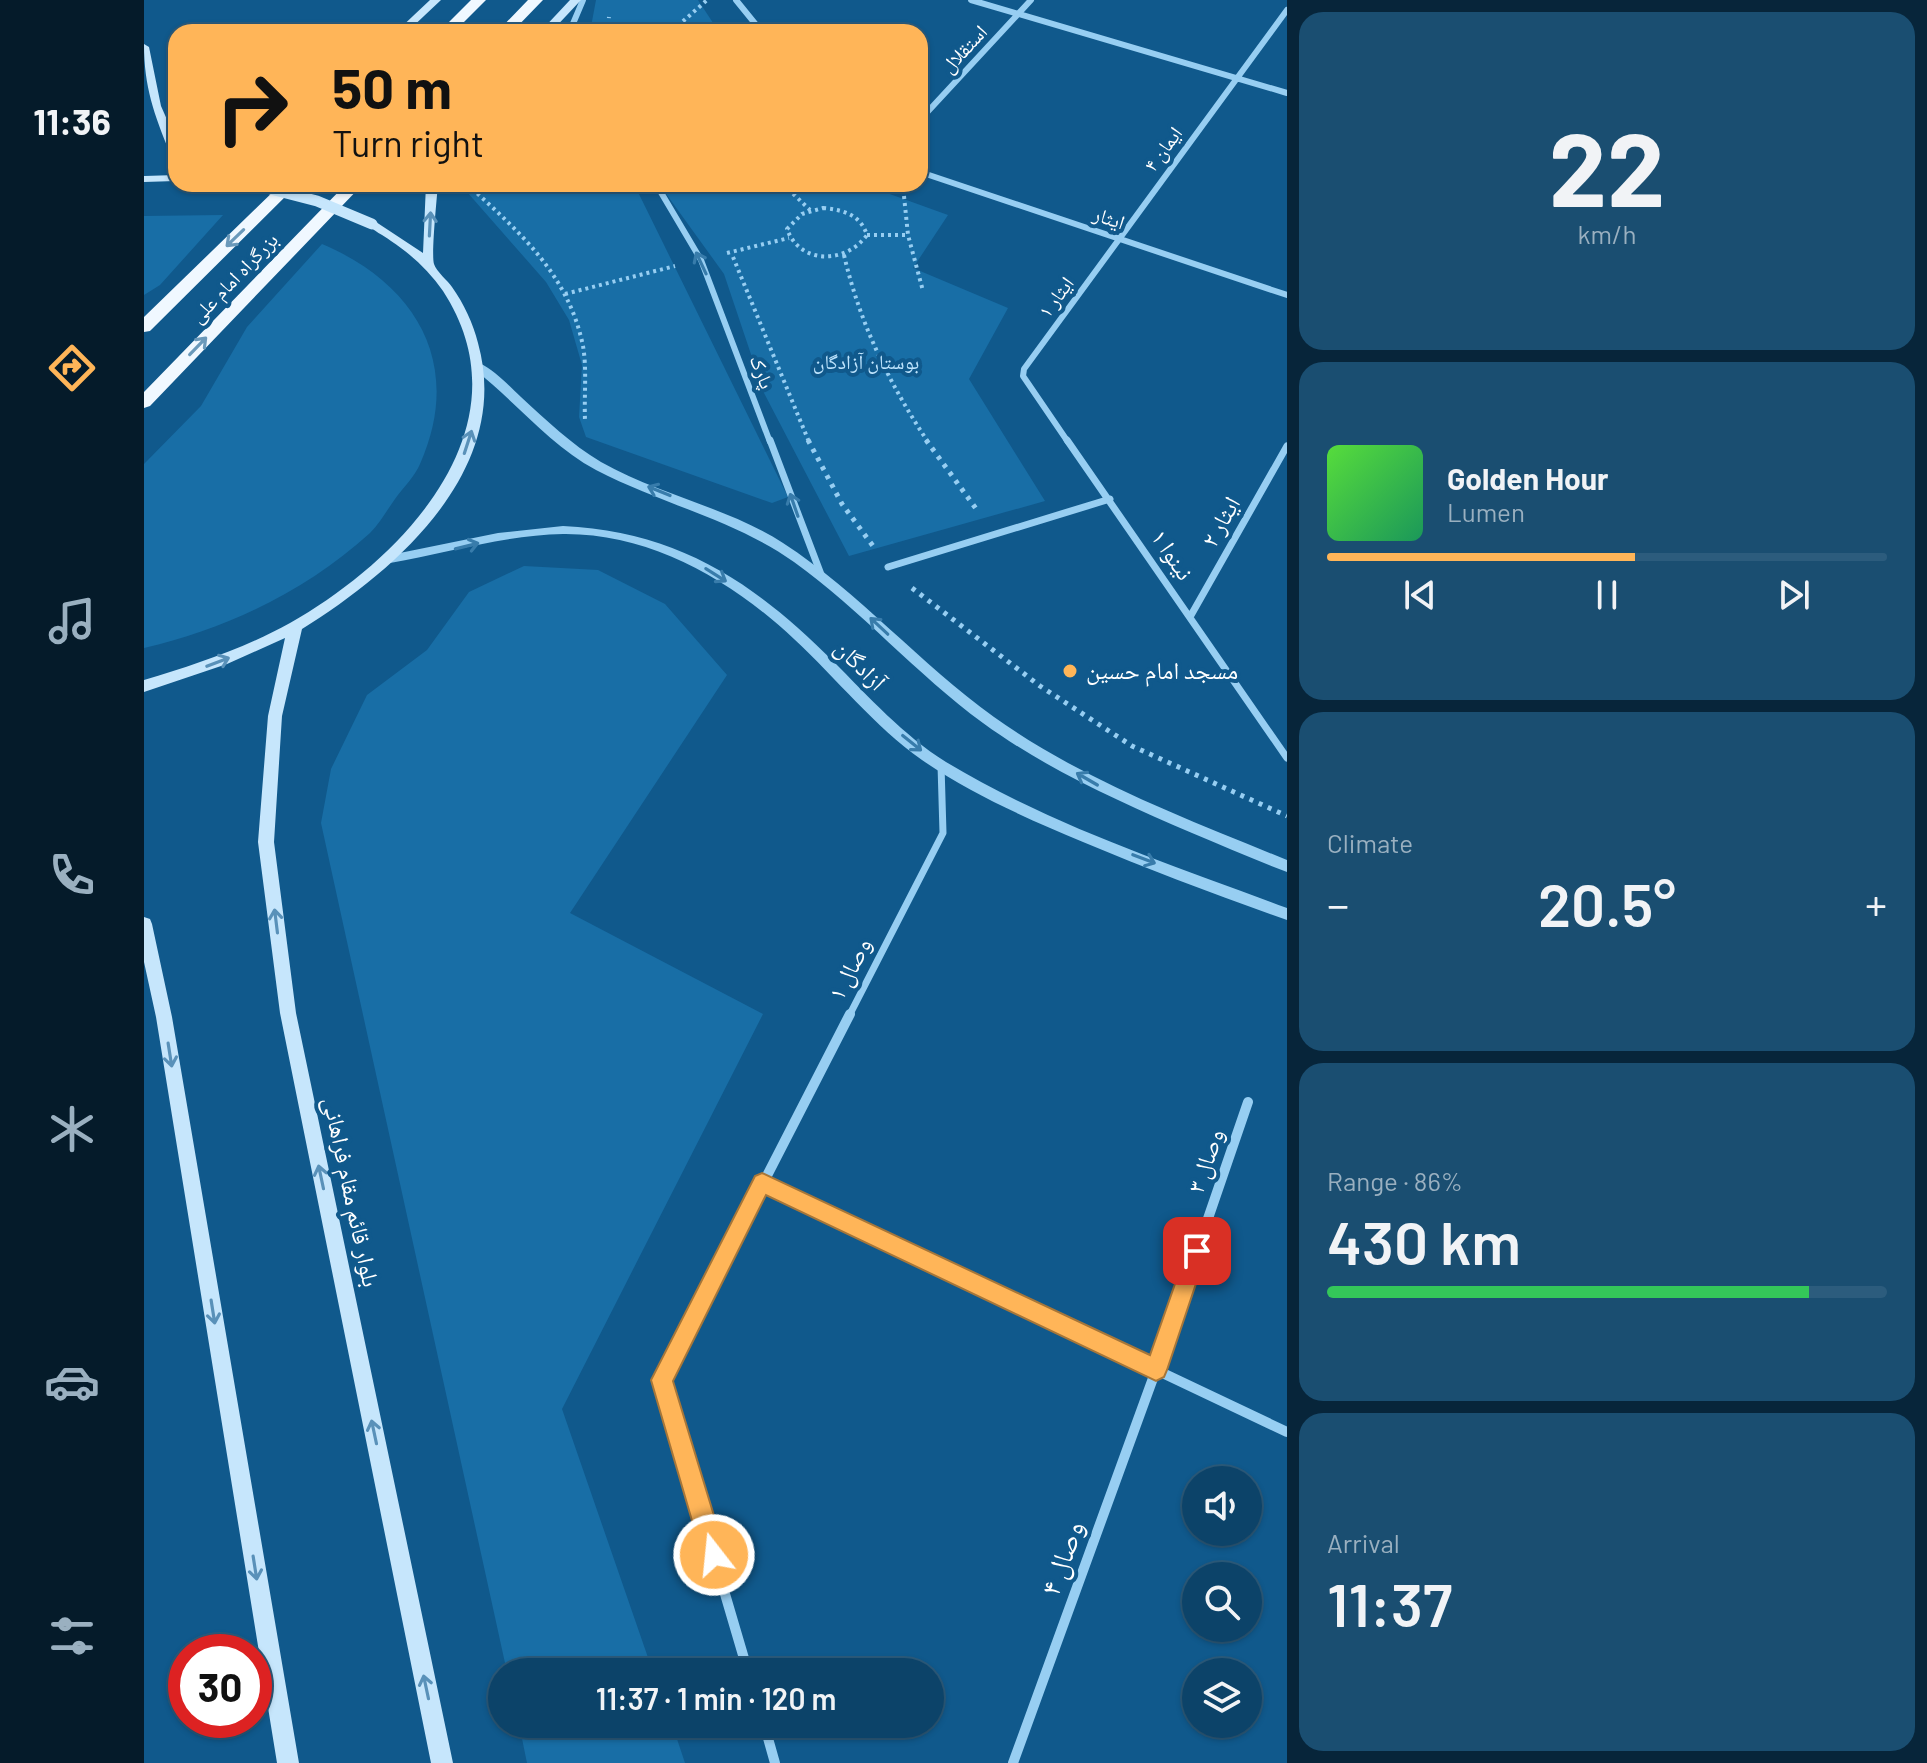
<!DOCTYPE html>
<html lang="en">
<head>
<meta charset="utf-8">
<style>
	body { margin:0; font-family:Barlow,"Noto Naskh Arabic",sans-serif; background:#1a4e71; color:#f1f3f6; height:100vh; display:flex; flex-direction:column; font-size:30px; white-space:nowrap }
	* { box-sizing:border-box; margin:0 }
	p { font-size:26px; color:#9ab0c0 }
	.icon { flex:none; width:44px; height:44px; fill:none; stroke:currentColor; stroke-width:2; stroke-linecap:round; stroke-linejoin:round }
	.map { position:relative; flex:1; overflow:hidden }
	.drawer { display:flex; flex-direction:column; gap:12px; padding:12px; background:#07253a; width:640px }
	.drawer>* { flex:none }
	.hud { position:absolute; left:24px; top:24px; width:760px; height:168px; border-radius:24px; box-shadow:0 2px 6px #0004,0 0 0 2px #2c5c7d; background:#ffb558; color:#111; overflow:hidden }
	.tools { position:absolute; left:1038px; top:1466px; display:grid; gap:16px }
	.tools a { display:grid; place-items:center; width:80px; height:80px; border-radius:50%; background:#0c4369; box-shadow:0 2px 6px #0004,0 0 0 2px #2c5c7d; font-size:40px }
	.speed { position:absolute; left:24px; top:1634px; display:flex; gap:16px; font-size:40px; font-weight:700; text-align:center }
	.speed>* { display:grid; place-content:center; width:104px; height:104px; border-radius:50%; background:#0c4369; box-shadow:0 2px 6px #0004,0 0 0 2px #2c5c7d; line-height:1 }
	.speed .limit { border:12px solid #d22; background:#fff; color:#111 }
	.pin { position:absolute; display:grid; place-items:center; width:68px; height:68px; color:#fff; margin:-34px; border-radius:16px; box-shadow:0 4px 12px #0006 }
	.me { position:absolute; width:88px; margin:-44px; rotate:344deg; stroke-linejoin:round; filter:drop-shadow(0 0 6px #0008) }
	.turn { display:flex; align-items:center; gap:28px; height:168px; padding:0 32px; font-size:36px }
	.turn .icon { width:104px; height:104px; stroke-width:2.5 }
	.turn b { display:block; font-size:56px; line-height:68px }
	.big { font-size:60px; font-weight:600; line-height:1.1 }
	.drawer .tile { flex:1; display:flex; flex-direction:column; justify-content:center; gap:12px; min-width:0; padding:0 28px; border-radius:24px; background:#1a4e71 }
	.drawer .dial { align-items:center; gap:0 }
	.dial b { font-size:104px; line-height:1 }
	.song { display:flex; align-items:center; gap:24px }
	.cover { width:96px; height:96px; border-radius:12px; background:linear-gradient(135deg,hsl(110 70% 55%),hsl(150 70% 35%)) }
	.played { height:8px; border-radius:4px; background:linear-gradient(90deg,#ffb558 55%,#2c5c7d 55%) }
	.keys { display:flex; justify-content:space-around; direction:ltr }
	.heat { display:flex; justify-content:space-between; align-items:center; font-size:44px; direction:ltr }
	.charge { height:12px; border-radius:6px; background:linear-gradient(90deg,#34c759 86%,#2c5c7d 0) }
	.trip { position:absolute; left:344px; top:1658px; width:456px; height:80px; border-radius:40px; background:#0c4369; box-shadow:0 2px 6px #0004,0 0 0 2px #2c5c7d; font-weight:600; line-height:80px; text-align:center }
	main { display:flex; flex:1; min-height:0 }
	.dock { display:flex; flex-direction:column; width:144px; justify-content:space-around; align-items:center; background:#051b2a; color:#9ab0c0 }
	.dock .icon { width:56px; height:56px }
	.dock .selected { color:#ffb558 }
	.dock b { font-size:36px; color:#f1f3f6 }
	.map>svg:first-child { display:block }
	.green { fill:#186ea6 }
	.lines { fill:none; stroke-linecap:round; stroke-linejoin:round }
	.path-far1 { stroke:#97cef2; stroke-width:4; stroke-dasharray:3 4; stroke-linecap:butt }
	.path { stroke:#97cef2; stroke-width:5; stroke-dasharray:4 6; stroke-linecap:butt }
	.minor-far2 { stroke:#97cef2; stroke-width:6 }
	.minor-far1 { stroke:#97cef2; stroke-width:7 }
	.minor { stroke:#97cef2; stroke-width:10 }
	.tertiary { fill:#97cef2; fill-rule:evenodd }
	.secondary { fill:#c6e6fc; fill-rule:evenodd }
	.trunk { fill:#f0f8ff; fill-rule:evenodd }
	.secondary-bridge { stroke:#c6e6fc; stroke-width:11 }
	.oneway { stroke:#5991b9 }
	.oneway2 { stroke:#6a99ba }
	.oneway3 { stroke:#387cab }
	.route { fill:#ffb558; stroke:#a67639; stroke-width:2 }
	.poi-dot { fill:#ffb558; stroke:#10598c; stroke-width:3 }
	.labels { text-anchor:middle; stroke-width:8; stroke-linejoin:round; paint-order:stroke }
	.far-street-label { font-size:20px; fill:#fff; stroke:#10598c }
	.far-park-label { font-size:20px; fill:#bee4fd; stroke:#10598c }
	.street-label { font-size:24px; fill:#fff; stroke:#10598c }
	.poi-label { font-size:24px; fill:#fff; stroke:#10598c; text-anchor:start }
	.near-street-label { font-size:28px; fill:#fff; stroke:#10598c }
</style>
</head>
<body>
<main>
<nav class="dock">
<b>11:36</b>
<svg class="icon selected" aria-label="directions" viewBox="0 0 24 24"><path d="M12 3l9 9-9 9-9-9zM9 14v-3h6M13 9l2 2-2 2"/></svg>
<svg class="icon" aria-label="music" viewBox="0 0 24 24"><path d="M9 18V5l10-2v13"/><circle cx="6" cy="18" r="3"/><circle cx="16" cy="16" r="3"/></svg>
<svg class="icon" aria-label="phone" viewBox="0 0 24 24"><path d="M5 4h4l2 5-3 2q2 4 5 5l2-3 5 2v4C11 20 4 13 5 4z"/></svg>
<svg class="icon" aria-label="climate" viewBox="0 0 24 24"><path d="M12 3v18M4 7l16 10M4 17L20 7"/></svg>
<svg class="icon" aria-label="car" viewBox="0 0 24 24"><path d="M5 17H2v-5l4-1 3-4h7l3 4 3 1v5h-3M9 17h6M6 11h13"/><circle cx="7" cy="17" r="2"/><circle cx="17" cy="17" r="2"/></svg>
<svg class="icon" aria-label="filters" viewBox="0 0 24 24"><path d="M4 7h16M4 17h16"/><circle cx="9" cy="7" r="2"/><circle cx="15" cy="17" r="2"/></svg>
</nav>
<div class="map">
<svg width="1143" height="1763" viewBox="0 0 1143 1763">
	<rect width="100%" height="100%" fill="#10598c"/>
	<path class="green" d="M452,0h102l21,32h-129z
		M316,184h174l154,313 -16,6 -186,-66 -7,-20 3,-52 -13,-45 -23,-38z
		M515,184h203l86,31 -35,53 95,40 -39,71 76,122 -196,55 -85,-163 -40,-119z
		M79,215l-63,70 -16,10v-79z
		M178,244c95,40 142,121 98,220 -5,12 -17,24 -25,35 -8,11 -15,24 -25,34 -64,58 -143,96 -226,115v-184l57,-58 46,-79z
		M380,566l74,4 67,34 62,71 -157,238 193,101 -201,395 91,263h-146l-186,-849 10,-54 36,-74 60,-45 42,-58z
		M375,1724h153l13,39h-158z"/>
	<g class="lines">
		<path class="path-far1" d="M464,32l1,-15
			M542,32l-6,-8 27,-24
			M323,184c52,48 101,89 116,162 4,23 1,50 2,74
			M639,184l27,26
			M760,196l4,39 15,56
			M679,208c20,2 37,6 44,27 -21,29 -67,30 -80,-6l15,-15z
			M723,235h41
			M583,253l62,-15
			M700,255c16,69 45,128 84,187
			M589,257l76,185
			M421,294l110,-28"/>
		<path class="path" d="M664,440l34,64 31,42
			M782,440l51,70
			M768,588l128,98 92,60 155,70"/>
		<path class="minor-far2" d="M592,0l26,32
			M827,0l316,93
			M430,32l-2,-6 11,-26
			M776,120l111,-120
			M776,172l367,123
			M512,184l45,76 69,182
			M924,442l-45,-66 1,-7 263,-359"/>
		<path class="minor-far1" d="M626,440l52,137
			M923,440l220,318
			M744,567l222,-68
			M1046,617l97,-171
			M705,1016l94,-183 -2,-68"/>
		<path class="minor" d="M618,1183l525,249
			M604,1672l-86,-292 188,-366
			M620,1724l11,39
			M869,1763l143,-393 92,-268"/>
		<path class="tertiary" d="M335,363c16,7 30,23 42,34 26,24 50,47 80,65 58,33 126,45 182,81 77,50 137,121 211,174 88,63 193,102 293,143v12c-32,-12 -64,-26 -95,-39 -72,-31 -146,-64 -209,-110 -67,-49 -122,-113 -189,-161 -61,-43 -133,-58 -198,-92 -46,-25 -80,-68 -121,-100l-1,-3z
			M419,526c114,5 191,56 270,135 36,36 70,74 113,101 106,64 226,103 341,146v12c-68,-24 -137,-50 -204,-78 -55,-23 -112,-48 -161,-82 -48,-34 -85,-81 -128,-121 -63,-59 -143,-106 -231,-105 -58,1 -116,19 -173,29l-6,-4 6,-4 108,-22z"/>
		<path class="secondary" d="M286,0h11l-34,32h-11z
			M426,0h11l-30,32h-11z
			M0,44l5,3 12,59 15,34v16l-6,-3c-16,-39 -26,-66 -26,-109z
			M32,175v6l-32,1v-6z
			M282,184h12c-1,13 -7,71 -4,80 2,7 14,17 18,23 12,17 21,36 26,56 35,126 -81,227 -176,286l-20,87 -8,126 22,171 157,750h-22l-151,-750 -22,-171 10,-126 17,-78 -58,26 -83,28v-12c50,-15 101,-32 146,-57 113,-64 241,-197 153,-332 -14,-20 -32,-37 -52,-50 -8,-6 -17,-10 -25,-17l10,-2 47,31z
			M0,917l6,2 2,5 20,93 127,746h-22l-121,-746 -12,-55z"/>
		<path class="trunk" d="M327,0h15l-32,32h-15z
			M384,0h15l-31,32h-15z
			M137,184h17l-148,147 -6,1v-15z
			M202,184h17l-213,222 -6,2v-16z"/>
		<path class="secondary-bridge" d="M115,186l58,15 55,23"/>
	</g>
	<defs><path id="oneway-shaft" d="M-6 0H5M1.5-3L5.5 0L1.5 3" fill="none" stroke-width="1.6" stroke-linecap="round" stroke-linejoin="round" transform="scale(2)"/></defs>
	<g class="oneway">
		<use href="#oneway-shaft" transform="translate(286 224) rotate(-87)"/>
		<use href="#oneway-shaft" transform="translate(324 442) rotate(-72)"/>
		<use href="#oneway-shaft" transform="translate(74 662) rotate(-21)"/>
		<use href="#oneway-shaft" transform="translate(132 921) rotate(-97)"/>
		<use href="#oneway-shaft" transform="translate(26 1055) rotate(81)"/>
		<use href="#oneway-shaft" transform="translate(177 1177) rotate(-102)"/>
		<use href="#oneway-shaft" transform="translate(69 1312) rotate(81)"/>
		<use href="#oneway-shaft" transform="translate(230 1432) rotate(-102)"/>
		<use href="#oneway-shaft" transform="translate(111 1568) rotate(81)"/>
		<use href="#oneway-shaft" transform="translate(282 1687) rotate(-102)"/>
	</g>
	<g class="oneway2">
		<use href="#oneway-shaft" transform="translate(91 238) rotate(136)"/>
		<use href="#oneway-shaft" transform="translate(54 346) rotate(-46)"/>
	</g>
	<g class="oneway3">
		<use href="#oneway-shaft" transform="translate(557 263) rotate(-115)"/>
		<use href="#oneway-shaft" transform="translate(515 491) rotate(-158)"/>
		<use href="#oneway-shaft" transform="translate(650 505) rotate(-109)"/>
		<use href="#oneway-shaft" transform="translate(323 546) rotate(-14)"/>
		<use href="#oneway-shaft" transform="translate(572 575) rotate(32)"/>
		<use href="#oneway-shaft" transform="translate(735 626) rotate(-137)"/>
		<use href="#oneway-shaft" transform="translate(768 743) rotate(39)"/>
		<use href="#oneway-shaft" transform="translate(943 779) rotate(-150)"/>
		<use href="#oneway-shaft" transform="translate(1000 859) rotate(21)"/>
	</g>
	<path class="route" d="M618,1173l388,182 39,-111 8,-3 7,3 3,7 -40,119 -3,7 -8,4 -390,-186 -93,186 53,174 -4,8 -8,4 -8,-4 -4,-8 -51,-175 104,-204z"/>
	<circle class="poi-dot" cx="926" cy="671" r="8"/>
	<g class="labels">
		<g class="far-street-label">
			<text transform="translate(820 49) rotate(-47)" y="7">استقلال</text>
			<text transform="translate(1019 149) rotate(-54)" y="7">ایمان ۴</text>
			<text transform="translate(965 218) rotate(19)" y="7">ایثار</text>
			<text transform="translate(90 278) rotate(-46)" y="7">بزرگراه امام علی</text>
			<text transform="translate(912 297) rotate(-54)" y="7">ایثار ۱</text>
			<text transform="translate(618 372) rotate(69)" y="7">پارک</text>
		</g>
		<g class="far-park-label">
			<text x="722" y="369">بوستان آزادگان</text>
		</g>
		<g class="street-label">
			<text transform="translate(1077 522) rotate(-61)" y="8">ایثار ۲</text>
			<text transform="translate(1028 555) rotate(56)" y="8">نینوا ۱</text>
			<text transform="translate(716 665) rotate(45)" y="8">آزادگان</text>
			<text transform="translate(706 969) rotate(-63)" y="8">وصال ۱</text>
			<text transform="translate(1062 1161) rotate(-71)" y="8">وصال ۳</text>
			<text transform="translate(207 1192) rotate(78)" y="8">بلوار قائم مقام فراهانی</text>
		</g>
		<g class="poi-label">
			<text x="942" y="679">مسجد امام حسین</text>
		</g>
		<g class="near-street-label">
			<text transform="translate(918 1558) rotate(-70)" y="10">وصال ۴</text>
		</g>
	</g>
</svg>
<div class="tools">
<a><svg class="icon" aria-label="sound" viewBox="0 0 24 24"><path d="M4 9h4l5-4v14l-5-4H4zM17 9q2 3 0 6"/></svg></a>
<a><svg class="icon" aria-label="search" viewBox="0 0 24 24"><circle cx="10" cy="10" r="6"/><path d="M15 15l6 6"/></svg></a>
<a><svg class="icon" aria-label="layers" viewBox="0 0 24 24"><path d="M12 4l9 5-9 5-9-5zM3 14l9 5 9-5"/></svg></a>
</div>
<div class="speed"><div class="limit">30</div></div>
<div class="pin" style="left:1053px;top:1251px;background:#d93025"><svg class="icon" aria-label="arrive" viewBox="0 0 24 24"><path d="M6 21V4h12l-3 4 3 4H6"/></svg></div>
<svg class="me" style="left:570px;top:1555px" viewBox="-20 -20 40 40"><circle r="17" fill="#ffb558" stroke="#fff" stroke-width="3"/><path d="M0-11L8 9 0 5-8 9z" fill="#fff"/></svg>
<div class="trip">11:37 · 1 min · 120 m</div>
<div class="hud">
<div class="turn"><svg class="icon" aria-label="right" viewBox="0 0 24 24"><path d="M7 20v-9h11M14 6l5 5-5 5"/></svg><div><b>50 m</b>Turn right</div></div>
</div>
</div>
<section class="drawer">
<div class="tile dial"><b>22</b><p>km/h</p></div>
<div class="tile">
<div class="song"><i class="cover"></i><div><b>Golden Hour</b><p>Lumen</p></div></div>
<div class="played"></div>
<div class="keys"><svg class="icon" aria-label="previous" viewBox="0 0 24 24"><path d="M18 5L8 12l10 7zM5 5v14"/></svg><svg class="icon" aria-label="pause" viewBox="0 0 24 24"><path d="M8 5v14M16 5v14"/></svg><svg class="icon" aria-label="next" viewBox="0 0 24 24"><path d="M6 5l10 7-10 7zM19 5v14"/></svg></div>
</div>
<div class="tile"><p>Climate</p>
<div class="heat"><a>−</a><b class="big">20.5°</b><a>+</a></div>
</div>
<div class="tile"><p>Range · 86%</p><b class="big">430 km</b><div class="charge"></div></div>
<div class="tile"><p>Arrival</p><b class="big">11:37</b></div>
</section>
</main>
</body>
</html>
